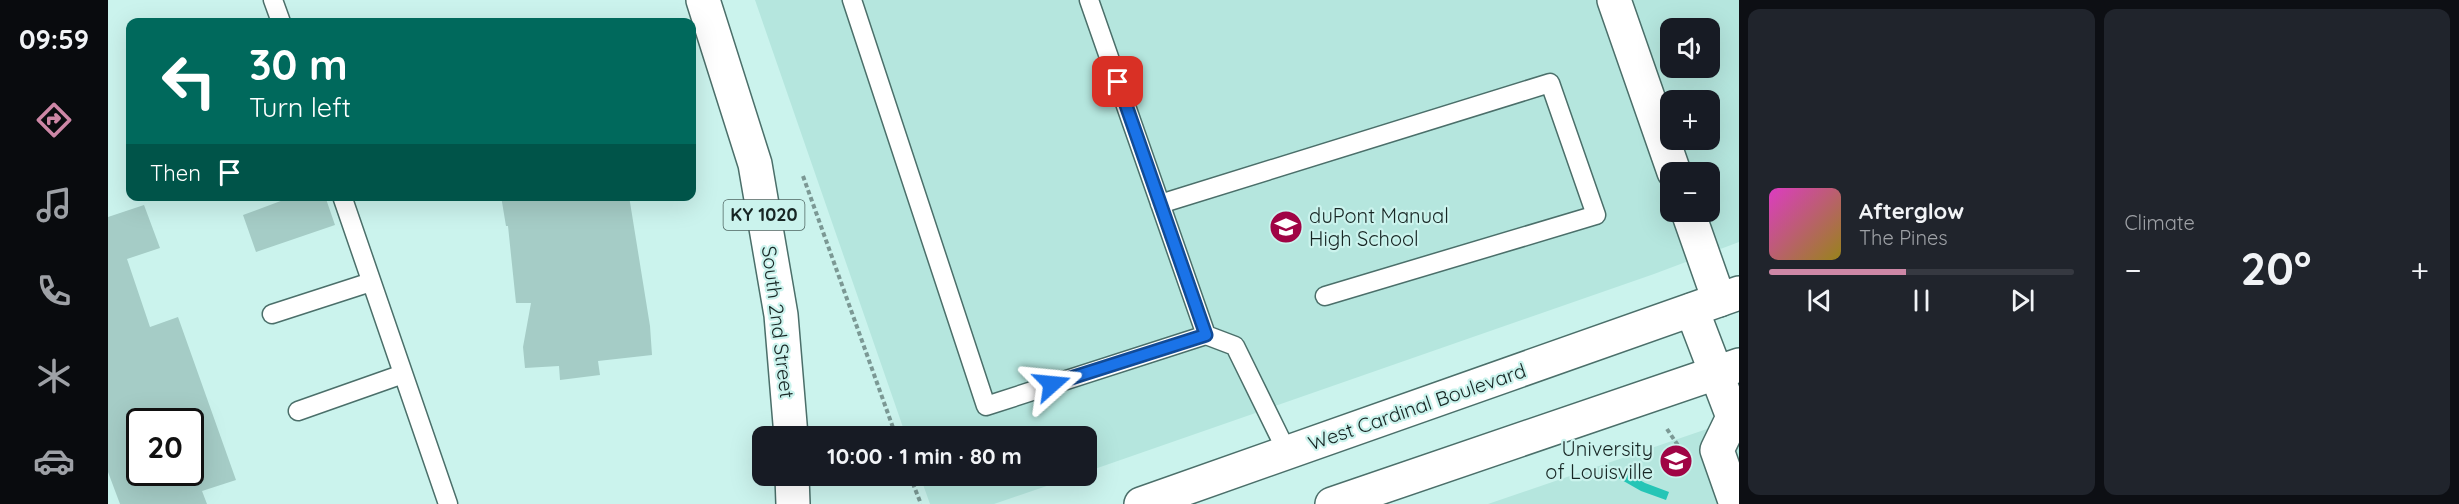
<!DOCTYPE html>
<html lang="en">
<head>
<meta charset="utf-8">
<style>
	body { margin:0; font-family:Quicksand,sans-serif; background:#20242c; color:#f1f3f6; height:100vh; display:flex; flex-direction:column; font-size:22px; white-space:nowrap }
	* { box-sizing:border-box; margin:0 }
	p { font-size:20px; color:#9ea1a6 }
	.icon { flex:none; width:33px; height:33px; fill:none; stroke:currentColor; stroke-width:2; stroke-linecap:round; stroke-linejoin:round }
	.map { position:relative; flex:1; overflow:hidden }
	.side { display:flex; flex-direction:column; gap:9px; padding:9px; background:#0d0f14; width:720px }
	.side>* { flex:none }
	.hud { position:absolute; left:18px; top:18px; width:570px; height:183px; border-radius:12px; box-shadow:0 6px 24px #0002; background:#00695c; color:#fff; overflow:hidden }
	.buttons { position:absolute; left:1552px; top:18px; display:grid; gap:12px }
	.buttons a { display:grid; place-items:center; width:60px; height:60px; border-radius:12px; background:#171b24; box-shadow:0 6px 24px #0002; font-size:30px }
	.speed { position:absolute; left:18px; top:408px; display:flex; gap:12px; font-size:30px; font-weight:700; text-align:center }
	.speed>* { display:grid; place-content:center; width:78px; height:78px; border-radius:50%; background:#171b24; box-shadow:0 6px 24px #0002; line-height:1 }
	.speed .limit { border:3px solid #111; border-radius:9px; background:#fff; color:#111 }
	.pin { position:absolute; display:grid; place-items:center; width:51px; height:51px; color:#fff; margin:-26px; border-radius:12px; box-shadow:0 3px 9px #0006 }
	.me { position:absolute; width:66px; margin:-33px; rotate:72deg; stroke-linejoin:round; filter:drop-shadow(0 0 4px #0008) }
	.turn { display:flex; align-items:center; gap:21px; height:126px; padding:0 24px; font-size:27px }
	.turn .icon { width:78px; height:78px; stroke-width:2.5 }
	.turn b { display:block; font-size:42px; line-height:51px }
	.then { display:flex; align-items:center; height:57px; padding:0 24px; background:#0003; gap:12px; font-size:22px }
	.big { font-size:45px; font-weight:700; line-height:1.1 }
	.side .widget { flex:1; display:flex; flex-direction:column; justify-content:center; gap:9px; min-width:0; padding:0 21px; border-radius:12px; background:#20242c }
	.song { display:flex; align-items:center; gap:18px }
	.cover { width:72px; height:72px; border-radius:9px; background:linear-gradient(135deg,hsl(310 70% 55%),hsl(50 70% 35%)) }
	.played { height:6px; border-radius:3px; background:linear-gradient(90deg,#cd87a6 45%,#363941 45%) }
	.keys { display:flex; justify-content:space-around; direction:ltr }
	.heat { display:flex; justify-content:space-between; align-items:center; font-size:33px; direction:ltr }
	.side .tiles { flex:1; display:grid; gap:9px; grid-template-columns:repeat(2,1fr) }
	.trip { position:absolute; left:644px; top:426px; width:345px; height:60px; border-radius:12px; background:#171b24; box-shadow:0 6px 24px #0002; font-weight:700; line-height:60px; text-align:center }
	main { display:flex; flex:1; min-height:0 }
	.menu { display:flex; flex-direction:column; width:108px; justify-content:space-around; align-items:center; background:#090b0e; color:#9ea1a6 }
	.menu .icon { width:42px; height:42px }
	.menu .active { color:#cd87a6 }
	.menu b { font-size:27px; color:#f1f3f6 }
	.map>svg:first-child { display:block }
	.built { fill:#b5e6de; fill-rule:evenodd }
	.water { fill:#26c5b6 }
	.building { fill:#a5ccc6; fill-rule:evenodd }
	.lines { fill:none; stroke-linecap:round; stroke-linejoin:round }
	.lane-casing { stroke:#4b6f6a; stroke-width:21 }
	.street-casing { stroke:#4b6f6a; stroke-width:36 }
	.secondary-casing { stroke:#4b6f6a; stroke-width:36 }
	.primary-casing { stroke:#4b6f6a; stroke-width:36 }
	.path { stroke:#7b9894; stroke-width:4; stroke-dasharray:4.5 3; stroke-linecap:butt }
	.lane { stroke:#fff; stroke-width:18 }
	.street { stroke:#fff; stroke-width:33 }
	.secondary { stroke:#fff; stroke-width:33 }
	.primary { stroke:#fff; stroke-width:33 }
	.route-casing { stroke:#114b97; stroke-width:15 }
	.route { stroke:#1a73e8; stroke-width:10 }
	.labels { text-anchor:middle; stroke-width:4.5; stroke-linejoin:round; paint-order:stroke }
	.shield { fill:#cbf3ed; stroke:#4d6460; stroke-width:1.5 }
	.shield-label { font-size:18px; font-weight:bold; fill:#172624 }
	.poi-label { font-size:20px; fill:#172624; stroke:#cbf3ed; text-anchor:start }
	.street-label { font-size:20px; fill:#172624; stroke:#cbf3ed }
</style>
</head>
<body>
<main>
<nav class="menu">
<b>09:59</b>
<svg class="icon active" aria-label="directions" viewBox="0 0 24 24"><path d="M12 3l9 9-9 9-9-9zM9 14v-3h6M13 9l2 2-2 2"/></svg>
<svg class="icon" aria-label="music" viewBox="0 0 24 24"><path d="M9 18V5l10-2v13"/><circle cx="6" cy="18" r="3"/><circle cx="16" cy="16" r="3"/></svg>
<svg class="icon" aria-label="phone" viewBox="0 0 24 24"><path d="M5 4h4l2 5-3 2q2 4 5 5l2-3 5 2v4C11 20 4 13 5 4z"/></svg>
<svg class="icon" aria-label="climate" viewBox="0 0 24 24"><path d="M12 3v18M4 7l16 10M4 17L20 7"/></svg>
<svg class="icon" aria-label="car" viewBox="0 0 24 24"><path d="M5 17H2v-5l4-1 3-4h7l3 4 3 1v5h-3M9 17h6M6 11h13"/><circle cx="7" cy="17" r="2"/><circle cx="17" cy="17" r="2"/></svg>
</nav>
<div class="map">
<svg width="1631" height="504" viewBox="0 0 1631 504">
	<rect width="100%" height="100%" fill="#cbf3ed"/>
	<path class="built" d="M647,0h984v242l-85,32 -568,198v-36h-180zM1563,28h39v40h-39zM1563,100h39v40h-39zM1563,172h39v40h-39z
		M1631,418v86h-251z
		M812,476h156l-82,28h-64z"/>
	<path class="water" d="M1510,468l27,15 24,9 -3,8 -25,-9 -28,-16z"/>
	<path class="building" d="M186,196h31l10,29 -79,27 -13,-37z
		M393,196h128l21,130 2,29 -54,6 2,14 -40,5 -1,-14 -34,2 -2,-21 8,-44h-15l-8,-77h-2z
		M36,205l16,43 -33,11 23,68 28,-10 58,163 -34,11 5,13h-87l-12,-32v-255zM32,422h50v50h-50z"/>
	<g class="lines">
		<defs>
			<path id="lane" d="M165,0l8,22
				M744,0l134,406 220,-71 29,11 52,106
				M981,0l117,335
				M234,196l106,308
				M1052,204l390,-121 46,132 -271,81
				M164,314l99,-32
				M190,411l105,-37"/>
			<path id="street" d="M1506,0l60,172
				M1580,212l31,88
				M1584,310l41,107
				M1625,417l-16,33 19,54"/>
			<path id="secondary" d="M1033,504l598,-211
				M1224,504l407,-139"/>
			<path id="primary" d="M595,0l52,164 26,151 10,121
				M684,476l1,28"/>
		</defs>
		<use href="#lane" class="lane-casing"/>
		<use href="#street" class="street-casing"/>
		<use href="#secondary" class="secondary-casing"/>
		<use href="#primary" class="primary-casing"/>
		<path class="path" d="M695,176l93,260
			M1559,429l12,18
			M802,476l11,28"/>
		<use href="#lane" class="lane"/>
		<use href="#street" class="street"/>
		<use href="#secondary" class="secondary"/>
		<use href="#primary" class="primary"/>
	</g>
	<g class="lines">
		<defs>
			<path id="route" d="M944,384l154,-49 -88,-253"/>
		</defs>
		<use href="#route" class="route-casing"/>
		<use href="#route" class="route"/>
	</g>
	<defs>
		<symbol id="school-disc" viewBox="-11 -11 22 22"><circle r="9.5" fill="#a00445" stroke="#cbf3ed"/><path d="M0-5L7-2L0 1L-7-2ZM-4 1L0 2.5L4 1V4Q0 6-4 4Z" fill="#fff"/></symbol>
		<symbol id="university-disc" viewBox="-11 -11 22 22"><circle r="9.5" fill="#a00445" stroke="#cbf3ed"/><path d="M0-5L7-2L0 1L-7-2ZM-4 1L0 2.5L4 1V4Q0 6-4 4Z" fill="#fff"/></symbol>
	</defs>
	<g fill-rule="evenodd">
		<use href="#school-disc" x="1159" y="208" width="38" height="38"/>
		<use href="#university-disc" x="1549" y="442" width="38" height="38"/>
	</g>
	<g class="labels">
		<rect class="shield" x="615.5" y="200" width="81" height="30" rx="4.5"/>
		<g class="shield-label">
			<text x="656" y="221">KY 1020</text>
		</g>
		<g class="poi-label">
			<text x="1201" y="223">duPont Manual<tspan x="1201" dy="23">High School</tspan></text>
			<text x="1545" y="456" text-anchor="end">University<tspan x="1545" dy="23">of Louisville</tspan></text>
		</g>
		<g class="street-label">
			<text transform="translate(670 322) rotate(83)" y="7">South 2nd Street</text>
			<text transform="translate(1309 407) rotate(-19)" y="7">West Cardinal Boulevard</text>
		</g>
	</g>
</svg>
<div class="buttons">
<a><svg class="icon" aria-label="sound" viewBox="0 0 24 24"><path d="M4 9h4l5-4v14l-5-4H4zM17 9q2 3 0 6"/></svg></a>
<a>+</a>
<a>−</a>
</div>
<div class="speed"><div class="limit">20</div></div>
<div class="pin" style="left:1010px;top:82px;background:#d93025"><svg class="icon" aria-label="arrive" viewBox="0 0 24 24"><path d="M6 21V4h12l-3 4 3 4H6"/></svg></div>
<svg class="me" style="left:944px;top:384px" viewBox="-20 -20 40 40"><path d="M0-17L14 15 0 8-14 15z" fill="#1a73e8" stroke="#fff" stroke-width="4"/></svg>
<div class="trip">10:00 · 1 min · 80 m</div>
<div class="hud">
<div class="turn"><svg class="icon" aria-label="left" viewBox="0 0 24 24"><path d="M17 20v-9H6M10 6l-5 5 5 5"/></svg><div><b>30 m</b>Turn left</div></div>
<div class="then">Then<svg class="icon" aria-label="arrive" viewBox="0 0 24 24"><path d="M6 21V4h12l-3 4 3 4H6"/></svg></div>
</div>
</div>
<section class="side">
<div class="tiles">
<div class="widget">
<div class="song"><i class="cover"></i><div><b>Afterglow</b><p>The Pines</p></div></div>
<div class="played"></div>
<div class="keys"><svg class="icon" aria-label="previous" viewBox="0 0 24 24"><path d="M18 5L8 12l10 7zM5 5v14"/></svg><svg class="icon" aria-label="pause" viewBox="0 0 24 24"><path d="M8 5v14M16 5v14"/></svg><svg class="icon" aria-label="next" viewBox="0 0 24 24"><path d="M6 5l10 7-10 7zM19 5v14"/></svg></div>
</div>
<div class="widget"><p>Climate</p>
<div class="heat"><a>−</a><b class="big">20°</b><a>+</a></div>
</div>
</div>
</section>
</main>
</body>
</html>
